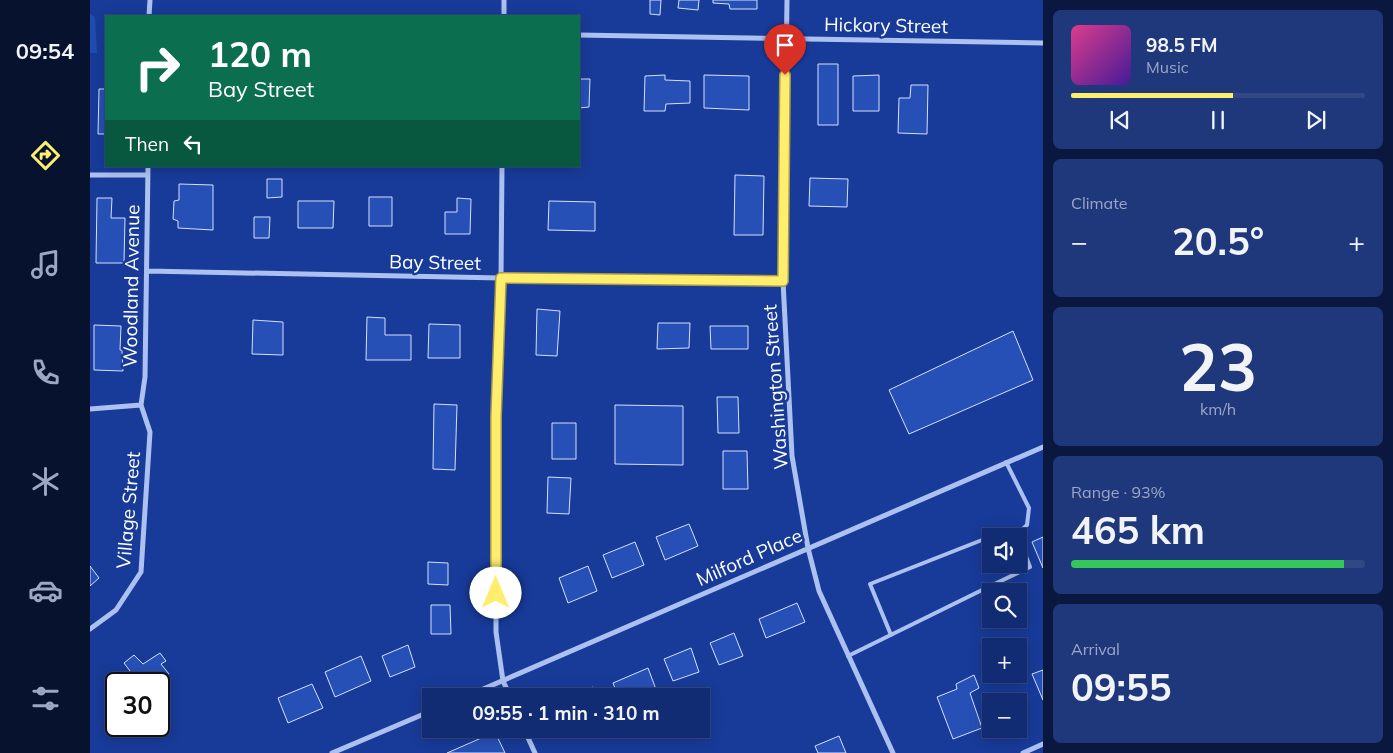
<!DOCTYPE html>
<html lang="en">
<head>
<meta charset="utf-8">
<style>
	body { margin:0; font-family:Mulish,sans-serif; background:#1f387b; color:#f1f3f6; height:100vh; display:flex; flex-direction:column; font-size:19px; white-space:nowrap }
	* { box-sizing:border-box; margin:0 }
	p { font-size:16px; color:#9ca7c4 }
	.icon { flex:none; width:28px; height:28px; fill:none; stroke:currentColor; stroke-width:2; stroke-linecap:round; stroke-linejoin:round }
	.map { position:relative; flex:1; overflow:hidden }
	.sheet { display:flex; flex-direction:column; gap:10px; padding:10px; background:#0a183f; width:350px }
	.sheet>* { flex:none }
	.banner { position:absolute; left:15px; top:15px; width:475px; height:152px; border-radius:0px; box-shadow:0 2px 12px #0003,0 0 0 1px #314885; background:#0b6e4f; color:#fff; overflow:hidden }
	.controls { position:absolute; left:892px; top:528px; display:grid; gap:10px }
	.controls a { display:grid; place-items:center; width:45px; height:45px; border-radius:0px; background:#122c73; box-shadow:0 2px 12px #0003,0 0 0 1px #314885; font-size:25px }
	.speed { position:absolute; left:15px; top:672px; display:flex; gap:10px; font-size:25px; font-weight:700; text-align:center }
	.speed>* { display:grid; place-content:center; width:65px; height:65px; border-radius:50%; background:#122c73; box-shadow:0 2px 12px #0003,0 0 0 1px #314885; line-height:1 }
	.speed .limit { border:2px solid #111; border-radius:8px; background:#fff; color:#111 }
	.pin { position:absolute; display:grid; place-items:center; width:42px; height:42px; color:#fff; margin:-51px -21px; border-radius:50% 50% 50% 0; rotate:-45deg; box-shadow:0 0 5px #0007 }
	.pin .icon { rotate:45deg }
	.me { position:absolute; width:55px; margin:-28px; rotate:0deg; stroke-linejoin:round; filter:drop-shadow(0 0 4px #0008) }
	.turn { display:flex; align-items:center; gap:18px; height:105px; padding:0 20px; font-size:22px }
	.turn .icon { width:65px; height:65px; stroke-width:2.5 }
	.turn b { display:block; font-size:35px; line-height:42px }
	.then { display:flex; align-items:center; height:48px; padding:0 20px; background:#0003; gap:10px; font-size:19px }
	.big { font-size:38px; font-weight:700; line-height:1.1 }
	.sheet .card { flex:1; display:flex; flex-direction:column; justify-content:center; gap:8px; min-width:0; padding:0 18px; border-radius:8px; background:#1f387b }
	.sheet .dial { align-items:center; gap:0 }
	.dial b { font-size:65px; line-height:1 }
	.song { display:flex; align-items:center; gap:15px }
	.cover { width:60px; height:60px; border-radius:8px; background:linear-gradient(135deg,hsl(330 70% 55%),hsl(260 70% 35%)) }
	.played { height:5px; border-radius:2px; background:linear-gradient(90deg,#ffed6d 55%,#314885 55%) }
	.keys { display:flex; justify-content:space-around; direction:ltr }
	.heat { display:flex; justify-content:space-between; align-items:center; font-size:28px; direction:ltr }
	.charge { height:8px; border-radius:4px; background:linear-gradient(90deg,#34c759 93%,#314885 0) }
	.trip { position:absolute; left:332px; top:688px; width:288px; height:50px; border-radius:0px; background:#122c73; box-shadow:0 2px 12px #0003,0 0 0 1px #314885; font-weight:700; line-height:50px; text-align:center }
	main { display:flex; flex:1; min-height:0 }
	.menu { display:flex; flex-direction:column; width:90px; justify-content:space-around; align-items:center; background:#07122e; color:#9ca7c4 }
	.menu .icon { width:35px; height:35px }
	.menu .active { color:#ffed6d }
	.menu b { font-size:22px; color:#f1f3f6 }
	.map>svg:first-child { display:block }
	.green { fill:#214bb2 }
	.building { fill:#2750b7; stroke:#d4e0fc }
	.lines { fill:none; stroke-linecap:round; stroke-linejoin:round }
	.service { stroke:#adc1f1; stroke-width:4 }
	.minor { stroke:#adc1f1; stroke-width:5 }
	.route-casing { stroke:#a69a47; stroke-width:12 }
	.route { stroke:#ffed6d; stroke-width:9 }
	.labels { text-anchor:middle; stroke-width:5; stroke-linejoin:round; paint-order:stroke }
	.street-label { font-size:19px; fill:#fff; stroke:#183b99 }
</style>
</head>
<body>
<main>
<nav class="menu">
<b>09:54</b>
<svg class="icon active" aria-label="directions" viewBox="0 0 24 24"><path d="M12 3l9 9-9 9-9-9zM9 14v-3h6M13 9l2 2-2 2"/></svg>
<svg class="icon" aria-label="music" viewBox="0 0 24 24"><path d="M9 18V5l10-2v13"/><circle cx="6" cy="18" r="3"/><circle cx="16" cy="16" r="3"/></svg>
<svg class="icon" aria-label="phone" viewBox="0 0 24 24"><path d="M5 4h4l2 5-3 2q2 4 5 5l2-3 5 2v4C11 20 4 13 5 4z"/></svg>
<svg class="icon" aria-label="climate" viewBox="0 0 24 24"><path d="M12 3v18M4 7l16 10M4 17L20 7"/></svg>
<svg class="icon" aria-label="car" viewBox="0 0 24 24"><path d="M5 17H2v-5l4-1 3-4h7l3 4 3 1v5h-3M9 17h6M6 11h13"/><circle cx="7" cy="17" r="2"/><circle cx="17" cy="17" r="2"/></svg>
<svg class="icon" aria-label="filters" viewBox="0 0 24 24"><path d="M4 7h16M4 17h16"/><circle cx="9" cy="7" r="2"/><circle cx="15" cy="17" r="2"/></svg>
</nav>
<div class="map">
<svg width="953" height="753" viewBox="0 0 953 753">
	<rect width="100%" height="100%" fill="#183b99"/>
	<path class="green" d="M0,14l5,3 2,36h-7z"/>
	<path class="building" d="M560,0h11l-1,15 -10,-1z
		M589,0h20l-1,10 -20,-2z
		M623,0h44v9h-27l-1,-5 -16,-1z
		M728,64h20v61h-20z
		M575,75v5l25,1v22l-24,1 -1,7h-21l1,-35z
		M614,75l45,1v34l-45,-2z
		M789,75v36h-26v-35z
		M489,79h11l-1,28 -10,1z
		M821,85h17l-1,49 -29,-1 1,-35h11z
		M9,89h7v45h-8z
		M645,175l29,1 -1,59h-29z
		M720,178l38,1 -1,28 -38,-1z
		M177,179h15v18l-15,1z
		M89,184l34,1v45l-35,-2v-7l-5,-2 1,-18 5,-1z
		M279,197h23v29h-23z
		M7,198h15l-1,20h14l-1,45h-28z
		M367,198l14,1 -1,35h-25v-22h12z
		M208,201h36l-1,27h-35z
		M459,201l46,1v29l-47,-1z
		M164,217h16l-1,21h-15z
		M447,309l23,2 -3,45 -21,-1z
		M277,317l18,1v17h26v25h-45z
		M163,320l30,2v33l-31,-1z
		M568,323h32l-1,25 -32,1z
		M339,324l31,1v33h-32z
		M4,325l27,1 -1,24h2l1,21 -29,-1z
		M620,326h38v23h-37z
		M923,331l20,49 -124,54 -20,-44z
		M627,397h21l1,36h-21z
		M344,404l23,1 -2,65 -22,-1z
		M525,405l68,1v59l-68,-1z
		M462,423h24v36h-24z
		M633,451h24l1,38h-25z
		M458,477l23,1 -2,36 -22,-1z
		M599,524l9,22 -33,14 -9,-23z
		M953,537v31l-11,-26z
		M545,542l9,23 -32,13 -9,-23z
		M338,562l20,1v22l-20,-1z
		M0,566l9,12 -9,8z
		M498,566l9,25 -29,12 -9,-25z
		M707,603l8,19 -39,16 -7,-19z
		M341,605h19l1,29h-20z
		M644,633l9,23 -24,9 -9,-22z
		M318,645l7,22 -25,10 -8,-21z
		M601,648l8,24 -26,9 -9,-22z
		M70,653l6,8 -5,3 8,10 -12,10h-32l3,-3 -2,-5 4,-5 -6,-8 10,-8 9,9z
		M271,656l10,25 -36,16 -10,-25z
		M558,668l9,24 -10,4h-29l-5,-13z
		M953,670v30l-11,-26z
		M884,675l5,13 -9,5 12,35 -29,11 -16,-42 20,-8 -1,-5z
		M222,684l11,24 -35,15 -10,-25z
		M503,687l4,9h-25z
		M405,732l10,21h-58z
		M749,736l7,17h-28l-3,-7z"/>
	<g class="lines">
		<path class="service" d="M916,462l23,46 -2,17 -10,9v1
			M801,635l-21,-51 135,-53 12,3
			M758,656l130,-64 52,-25 -11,-29"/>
		<path class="minor" d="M697,0l-4,281 9,175 16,92 11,43 74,162
			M59,16l1,-16
			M414,16v-16
			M489,35l464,8
			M412,166l-1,112 -5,139v215l7,49 7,15
			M0,175h57
			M57,271l354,7 282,3
			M0,409l51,-4
			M0,629l26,-19 25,-38 9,-140 -9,-27 4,-28 3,-211
			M377,696l576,-249
			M434,729l11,24
			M242,753l99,-42
			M933,753l20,-9"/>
	</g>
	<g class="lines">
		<defs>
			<path id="route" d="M406,593v-176l5,-139 282,3 2,-206"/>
		</defs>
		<use href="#route" class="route-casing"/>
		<use href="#route" class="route"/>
	</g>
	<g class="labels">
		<g class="street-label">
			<text transform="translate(796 25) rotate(1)" y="7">Hickory Street</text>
			<text transform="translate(345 262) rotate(1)" y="7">Bay Street</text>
			<text transform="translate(41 286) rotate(-89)" y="7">Woodland Avenue</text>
			<text transform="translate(685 387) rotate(-94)" y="7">Washington Street</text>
			<text transform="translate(38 510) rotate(-85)" y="7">Village Street</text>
			<text transform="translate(659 557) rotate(-24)" y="7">Milford Place</text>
		</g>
	</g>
</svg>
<div class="controls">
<a><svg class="icon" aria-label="sound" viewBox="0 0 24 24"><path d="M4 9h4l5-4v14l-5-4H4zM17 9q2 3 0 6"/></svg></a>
<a><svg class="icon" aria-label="search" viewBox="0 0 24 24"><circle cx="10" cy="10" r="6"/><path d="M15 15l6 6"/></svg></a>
<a>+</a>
<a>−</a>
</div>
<div class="speed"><div class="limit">30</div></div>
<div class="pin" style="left:695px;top:75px;background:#d93025"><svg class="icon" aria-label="arrive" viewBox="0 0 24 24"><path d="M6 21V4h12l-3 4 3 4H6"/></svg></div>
<svg class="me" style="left:406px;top:593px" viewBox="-20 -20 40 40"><circle r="19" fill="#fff"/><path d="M0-13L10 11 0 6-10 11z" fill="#ffed6d"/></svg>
<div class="trip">09:55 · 1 min · 310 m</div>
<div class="banner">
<div class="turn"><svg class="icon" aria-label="right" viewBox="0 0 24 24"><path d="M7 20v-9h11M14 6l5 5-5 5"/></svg><div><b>120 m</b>Bay Street</div></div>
<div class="then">Then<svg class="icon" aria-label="left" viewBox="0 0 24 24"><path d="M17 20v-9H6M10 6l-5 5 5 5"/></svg></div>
</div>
</div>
<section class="sheet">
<div class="card">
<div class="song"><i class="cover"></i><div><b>98.5 FM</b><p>Music</p></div></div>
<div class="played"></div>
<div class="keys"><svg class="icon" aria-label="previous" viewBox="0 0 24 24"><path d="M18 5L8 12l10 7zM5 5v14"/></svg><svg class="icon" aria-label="pause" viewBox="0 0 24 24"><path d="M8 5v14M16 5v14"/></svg><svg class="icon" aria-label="next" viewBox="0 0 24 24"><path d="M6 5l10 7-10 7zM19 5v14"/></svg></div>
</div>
<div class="card"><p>Climate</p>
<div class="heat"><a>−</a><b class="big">20.5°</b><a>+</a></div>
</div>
<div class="card dial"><b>23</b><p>km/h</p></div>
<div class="card"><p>Range · 93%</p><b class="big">465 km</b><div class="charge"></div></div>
<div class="card"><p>Arrival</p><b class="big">09:55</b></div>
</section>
</main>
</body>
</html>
